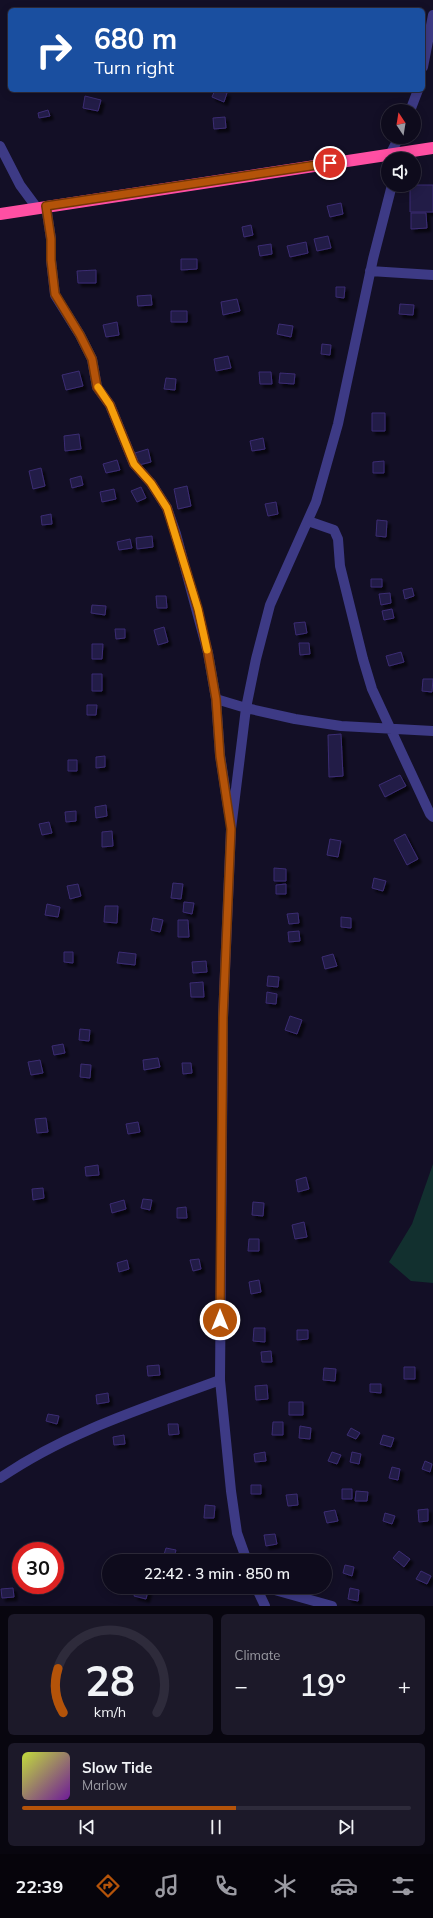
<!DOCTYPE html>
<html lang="en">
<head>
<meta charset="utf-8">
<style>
	body { margin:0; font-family:Mulish,sans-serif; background:#1c1929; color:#f1f3f6; height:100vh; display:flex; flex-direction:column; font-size:15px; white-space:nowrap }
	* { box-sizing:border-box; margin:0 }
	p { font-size:13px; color:#9b9ba3 }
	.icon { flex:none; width:22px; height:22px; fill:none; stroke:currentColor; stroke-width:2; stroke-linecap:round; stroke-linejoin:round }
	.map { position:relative; height:1606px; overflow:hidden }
	.panel { display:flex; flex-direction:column; gap:8px; padding:8px; background:#08060f; flex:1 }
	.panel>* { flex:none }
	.guide { position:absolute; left:8px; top:8px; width:417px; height:84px; border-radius:6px; box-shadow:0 2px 10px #0003,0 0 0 1px #2e2b3b; background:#1a4fa0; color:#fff; overflow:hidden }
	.needle { width:26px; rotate:348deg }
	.controls { position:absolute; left:381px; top:104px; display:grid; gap:8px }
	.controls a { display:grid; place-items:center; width:40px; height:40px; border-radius:50%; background:#0e0b1c; box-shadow:0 2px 10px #0003,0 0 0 1px #2e2b3b; font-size:20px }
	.speed { position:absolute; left:12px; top:1542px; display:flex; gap:8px; font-size:20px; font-weight:700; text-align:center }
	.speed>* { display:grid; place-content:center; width:52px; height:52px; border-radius:50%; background:#0e0b1c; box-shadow:0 2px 10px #0003,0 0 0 1px #2e2b3b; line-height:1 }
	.speed .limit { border:6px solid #d22; background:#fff; color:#111 }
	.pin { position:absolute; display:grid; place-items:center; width:34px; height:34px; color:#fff; margin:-17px; border:2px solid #fff; border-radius:50%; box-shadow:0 1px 4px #0007 }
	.me { position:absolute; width:44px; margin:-22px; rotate:0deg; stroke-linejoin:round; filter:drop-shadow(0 0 3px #0008) }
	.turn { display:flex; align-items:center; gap:14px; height:84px; padding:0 20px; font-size:18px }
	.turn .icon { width:52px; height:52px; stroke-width:2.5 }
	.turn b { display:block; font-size:28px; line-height:34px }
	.big { font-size:30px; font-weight:600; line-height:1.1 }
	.panel .tile { flex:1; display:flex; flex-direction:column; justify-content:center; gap:6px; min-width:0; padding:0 14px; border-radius:6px; background:#1c1929 }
	.panel .dial { align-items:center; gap:0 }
	.dial svg { height:104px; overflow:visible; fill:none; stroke:#2e2b3b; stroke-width:7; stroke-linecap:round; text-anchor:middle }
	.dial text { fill:#f1f3f6; stroke:none }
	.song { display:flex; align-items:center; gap:12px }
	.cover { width:48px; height:48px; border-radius:6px; background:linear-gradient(135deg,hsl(70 70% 55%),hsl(280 70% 35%)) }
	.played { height:4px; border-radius:2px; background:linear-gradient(90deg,#b45309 55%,#2e2b3b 55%) }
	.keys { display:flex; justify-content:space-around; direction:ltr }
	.heat { display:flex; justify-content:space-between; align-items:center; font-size:22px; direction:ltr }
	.panel .tiles { flex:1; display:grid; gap:8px; grid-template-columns:1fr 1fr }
	.tile:last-child { grid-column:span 2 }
	.trip { position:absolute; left:102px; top:1554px; width:230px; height:40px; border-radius:20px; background:#0e0b1c; box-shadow:0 2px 10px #0003,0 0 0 1px #2e2b3b; font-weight:600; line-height:40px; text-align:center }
	.menu { display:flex; height:64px; justify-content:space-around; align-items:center; background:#06040b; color:#9b9ba3 }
	.menu .icon { width:28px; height:28px }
	.menu .active { color:#b45309 }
	.menu b { font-size:18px; color:#f1f3f6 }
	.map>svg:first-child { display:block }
	.green { fill:#12302f }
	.building { fill:#241b47; stroke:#3b2d73; filter:url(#shadow) }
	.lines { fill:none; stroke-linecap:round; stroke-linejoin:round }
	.minor { stroke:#3d3a85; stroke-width:10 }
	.highway { stroke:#ff4fa3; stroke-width:12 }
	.route-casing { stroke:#753606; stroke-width:10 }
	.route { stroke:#b45309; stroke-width:7 }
	.slow { stroke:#f59e0b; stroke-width:7 }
</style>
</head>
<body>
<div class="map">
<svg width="433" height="1606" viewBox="0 0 433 1606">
	<defs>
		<filter id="shadow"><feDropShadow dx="3.5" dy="3.5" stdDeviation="1" flood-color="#0009"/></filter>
	</defs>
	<rect width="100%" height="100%" fill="#130f26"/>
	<path class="green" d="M433,1164v119l-22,-2 -22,-19 23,-38z"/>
	<path class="building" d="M215,90l12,3 -3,9 -12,-5z
		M85,96l16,4 -3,11 -15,-3z
		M48,110l2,6 -11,2 -1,-5z
		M225,117l1,11 -12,1 -1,-11z
		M410,185h23v27h-23z
		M341,203l2,11 -13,3 -3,-11z
		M411,213h15l1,15 -16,1z
		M251,225l2,10 -9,2 -2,-10z
		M328,236l3,12 -14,3 -3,-12z
		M306,242l2,11 -18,4 -3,-11z
		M271,244l1,10 -12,2 -2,-10z
		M181,259h16v10l-16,1z
		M96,270v13h-18l-1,-12z
		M336,287h9l-1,11 -8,-1z
		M151,295l1,10 -14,1 -1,-10z
		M237,299l3,12 -17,4 -2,-13z
		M400,304l14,1 -1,10 -14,-1z
		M171,311h16v11h-16z
		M117,322l2,13 -13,2 -3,-12z
		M279,324l14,2 -2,11 -14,-3z
		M322,344l9,1 -1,10 -9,-1z
		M228,356l3,12 -15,3 -2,-12z
		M79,371l4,15 -17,4 -4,-15z
		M259,372h12l1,12h-12z
		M280,373l15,1 -1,10 -15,-1z
		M166,378l10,1 -1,11 -11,-1z
		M372,413h13v18h-13z
		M79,434l2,15 -16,2 -1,-15z
		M263,438l2,11 -13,2 -2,-10z
		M148,449l3,13 -12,3 -4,-12z
		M117,460l3,10 -14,3 -3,-9z
		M384,461v12h-11v-11z
		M41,468l4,18 -12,3 -4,-18z
		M81,476l2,9 -11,3 -2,-9z
		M187,486l4,20 -13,3 -4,-20z
		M141,487l5,11 -9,4 -6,-11z
		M114,489l2,10 -14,3 -2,-10z
		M276,502l2,12 -10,2 -3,-12z
		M51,514l1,10 -10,1 -1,-9z
		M377,520l10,1 -1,16 -10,-1z
		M152,536l1,11 -16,2 -1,-11z
		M130,539l2,9 -13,2 -2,-8z
		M371,579h11v8h-11z
		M412,588l2,8 -9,3 -2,-9z
		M390,593l1,10 -10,2 -2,-11z
		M156,596h10l1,12h-10z
		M92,605l14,1 -1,9 -14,-2z
		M392,609l2,9 -10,2 -2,-9z
		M305,622l2,11 -11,2 -2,-12z
		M164,627l4,15 -10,3 -4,-15z
		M115,629h10v9l-9,1z
		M299,643h10l1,11 -10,1z
		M92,644h11l-1,15h-10z
		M401,652l3,10 -15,4 -3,-10z
		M92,674h10v17h-10z
		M423,679h10l-1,13 -10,-1z
		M87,705h10l-1,10h-9z
		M341,734l2,42 -14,1 -1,-42z
		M105,756v11l-9,1v-11z
		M68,760h9v11h-9z
		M400,775l6,11 -21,11 -6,-12z
		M106,805l1,11 -11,2 -1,-11z
		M76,811v10l-10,1 -1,-10z
		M49,822l3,11 -10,2 -3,-11z
		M112,831l1,15 -11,1v-15z
		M405,834l13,25 -11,6 -13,-25z
		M330,839l11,2 -3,16 -11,-2z
		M274,868l12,1v12h-12z
		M374,878l12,3 -3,10 -11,-3z
		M173,883l10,1 -2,15 -10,-1z
		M78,884l3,12 -11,3 -3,-13z
		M286,884v10h-10v-9z
		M184,902l10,1 -2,11 -9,-2z
		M47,904l13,3 -2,10 -13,-2z
		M105,906h13l-1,17 -13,-1z
		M298,913l1,10 -10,1 -2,-10z
		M341,917l10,1v10l-10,-1z
		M153,918l10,2 -3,12 -9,-2z
		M178,920h10l1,17h-11z
		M299,931l1,10 -11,1 -1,-10z
		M64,952h9v11l-9,-1z
		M119,952l17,2 -1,11 -18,-2z
		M333,954l4,12 -12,3 -3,-12z
		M206,961l1,11 -14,1 -1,-11z
		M268,976l11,1 -1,10 -11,-1z
		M203,982l1,15h-13l-1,-14z
		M267,992l10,2 -1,10 -10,-1z
		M290,1016l12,4 -5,14 -12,-4z
		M80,1029l10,1 -1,11 -10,-1z
		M63,1044l2,9 -11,2 -2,-9z
		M158,1058l2,9 -16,3 -1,-10z
		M40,1060l3,13 -12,2 -3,-13z
		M182,1063h9l1,10 -9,1z
		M81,1064l10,1 -1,13 -10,-1z
		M46,1118l2,14 -11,1 -2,-14z
		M138,1122l2,10 -12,2 -2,-10z
		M98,1165l1,10 -13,1 -1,-9z
		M306,1177l3,12 -11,3 -2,-12z
		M43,1188l1,10 -11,2 -1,-11z
		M143,1199l9,1 -2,10 -9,-2z
		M124,1200l2,9 -14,4 -2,-9z
		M253,1202l11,1 -1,13 -11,-1z
		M186,1207l1,11h-10v-10z
		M304,1222l3,15 -12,2 -3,-14z
		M249,1239h10v12h-11z
		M199,1259l2,10 -8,2 -3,-11z
		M127,1260l2,9 -10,3 -2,-9z
		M259,1280l2,12 -10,2 -2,-12z
		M254,1328h11v14l-12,-1z
		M297,1330h11v9l-11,1z
		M271,1351l1,11h-10l-1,-10z
		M159,1365l1,10 -12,1 -1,-10z
		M404,1367h11v12h-11z
		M324,1368l12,1 -1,12 -12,-1z
		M370,1384h11v9l-11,-1z
		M267,1385l1,14 -12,1 -1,-14z
		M108,1393l1,9 -12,2 -1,-9z
		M289,1402h14v13h-14z
		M48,1414l11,2 -2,8 -11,-3z
		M273,1422h10v13h-11z
		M168,1424h10l1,10 -10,1z
		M300,1426l11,2 -1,11 -11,-1z
		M351,1428l9,5 -4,6 -9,-4z
		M124,1435l1,9 -11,1 -1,-8z
		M383,1435l11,3 -3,9 -11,-3z
		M265,1452l1,9 -11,1 -1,-8z
		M332,1452l9,3 -4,9 -9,-3z
		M352,1452l9,2 -2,10 -9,-2z
		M425,1461l7,3 -2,8 -8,-3z
		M392,1467l8,2 -2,11 -9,-2z
		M251,1485h10v9h-10z
		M342,1489h10v10h-10z
		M356,1491l12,1 -1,9h-12z
		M297,1494l1,11 -10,1 -2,-11z
		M205,1505l10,1 -1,12h-10z
		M428,1509v12l-9,1 -1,-12z
		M335,1510l3,11 -11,2 -3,-11z
		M385,1513l10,3 -3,8 -9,-3z
		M275,1534l2,10 -11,2 -2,-11z
		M166,1548l10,2 -3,11 -10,-3z
		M399,1551l11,8 -6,8 -11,-9z
		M345,1565l9,2 -2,9 -9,-3z
		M421,1571l10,5 -4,8 -11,-5z
		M137,1587h12l-3,12 -12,-3z
		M13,1588l1,9 -12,1 -1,-9z
		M350,1588l9,2 -1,11 -10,-2z"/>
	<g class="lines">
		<path class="minor" d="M423,67l10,-52
			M410,111l8,-21
			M0,146l20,39 17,23
			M390,155l9,-18
			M46,206l5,33v21l4,35 25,40 12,24 5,28 13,18 24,59 17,19 16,25 9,26 32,119 8,46 4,56 9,59
			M370,271l63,4
			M308,521l26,9 4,9 2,27 23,93 9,30 58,125 3,3
			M216,699l30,9 49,11 46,7 92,5
			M0,1478c67,-46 144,-70 220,-98
			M247,1561l-10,-28 -6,-42 -11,-111 3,-362 8,-189 15,-121 10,-49 14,-54 46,-103 22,-78 35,-165 19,-74
			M256,1587l9,19
			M264,1587l68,19"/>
		<path class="highway" d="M0,214l433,-66"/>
	</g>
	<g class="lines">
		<defs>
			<path id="route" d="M220,1320l3,-302 8,-189 -11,-73 -4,-57 -8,-46 -10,-44 -31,-101 -16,-25 -17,-19 -24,-59 -13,-18 -5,-28 -12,-24 -25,-41 -4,-34v-21l-5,-33 284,-43"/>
		</defs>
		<use href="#route" class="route-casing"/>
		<use href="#route" class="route"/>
		<path class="slow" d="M98,387l12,18 24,59 17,19 16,25 31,101 9,41"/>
	</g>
</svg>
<div class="controls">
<a><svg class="needle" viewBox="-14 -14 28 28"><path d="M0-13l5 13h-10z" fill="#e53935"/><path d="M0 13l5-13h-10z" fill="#9b9ba3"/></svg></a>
<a><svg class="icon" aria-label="sound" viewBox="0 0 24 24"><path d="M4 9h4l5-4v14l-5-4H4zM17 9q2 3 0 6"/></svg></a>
</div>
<div class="speed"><div class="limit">30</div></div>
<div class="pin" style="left:330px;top:163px;background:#d93025"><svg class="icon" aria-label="arrive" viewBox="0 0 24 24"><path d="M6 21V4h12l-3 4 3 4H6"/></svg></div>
<svg class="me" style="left:220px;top:1320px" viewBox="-20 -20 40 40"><circle r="17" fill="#b45309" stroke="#fff" stroke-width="3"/><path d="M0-11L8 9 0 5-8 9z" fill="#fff"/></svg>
<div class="trip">22:42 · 3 min · 850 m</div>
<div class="guide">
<div class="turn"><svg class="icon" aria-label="right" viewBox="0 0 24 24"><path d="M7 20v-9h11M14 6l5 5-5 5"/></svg><div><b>680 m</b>Turn right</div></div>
</div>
</div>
<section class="panel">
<div class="tiles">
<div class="tile dial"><svg viewBox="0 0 100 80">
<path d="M14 69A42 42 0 1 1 86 69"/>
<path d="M14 69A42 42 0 0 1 10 35" stroke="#b45309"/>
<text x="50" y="56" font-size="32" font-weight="700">28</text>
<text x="50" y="72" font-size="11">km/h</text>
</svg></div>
<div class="tile"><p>Climate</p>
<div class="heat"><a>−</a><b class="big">19°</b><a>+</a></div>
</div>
<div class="tile">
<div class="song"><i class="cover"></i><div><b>Slow Tide</b><p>Marlow</p></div></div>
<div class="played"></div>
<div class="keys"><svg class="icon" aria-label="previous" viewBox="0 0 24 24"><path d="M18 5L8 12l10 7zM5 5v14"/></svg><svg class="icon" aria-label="pause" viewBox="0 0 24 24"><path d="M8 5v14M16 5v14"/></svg><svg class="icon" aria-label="next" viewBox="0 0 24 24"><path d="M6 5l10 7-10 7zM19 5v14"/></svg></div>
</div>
</div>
</section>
<nav class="menu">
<b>22:39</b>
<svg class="icon active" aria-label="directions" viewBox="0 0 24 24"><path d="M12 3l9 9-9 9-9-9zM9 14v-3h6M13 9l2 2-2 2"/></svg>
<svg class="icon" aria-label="music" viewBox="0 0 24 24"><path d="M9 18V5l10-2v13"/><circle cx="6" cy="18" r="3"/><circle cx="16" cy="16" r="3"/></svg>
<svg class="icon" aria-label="phone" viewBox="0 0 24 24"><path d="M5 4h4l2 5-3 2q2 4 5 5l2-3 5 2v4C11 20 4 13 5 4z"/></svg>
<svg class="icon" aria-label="climate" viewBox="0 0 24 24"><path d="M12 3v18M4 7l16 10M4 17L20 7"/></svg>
<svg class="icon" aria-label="car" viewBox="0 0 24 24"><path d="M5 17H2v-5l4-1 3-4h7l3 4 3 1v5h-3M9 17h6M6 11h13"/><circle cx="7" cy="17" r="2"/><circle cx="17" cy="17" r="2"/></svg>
<svg class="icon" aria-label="filters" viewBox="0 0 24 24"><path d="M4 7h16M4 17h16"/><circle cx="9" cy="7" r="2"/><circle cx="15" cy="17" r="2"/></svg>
</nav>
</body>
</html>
